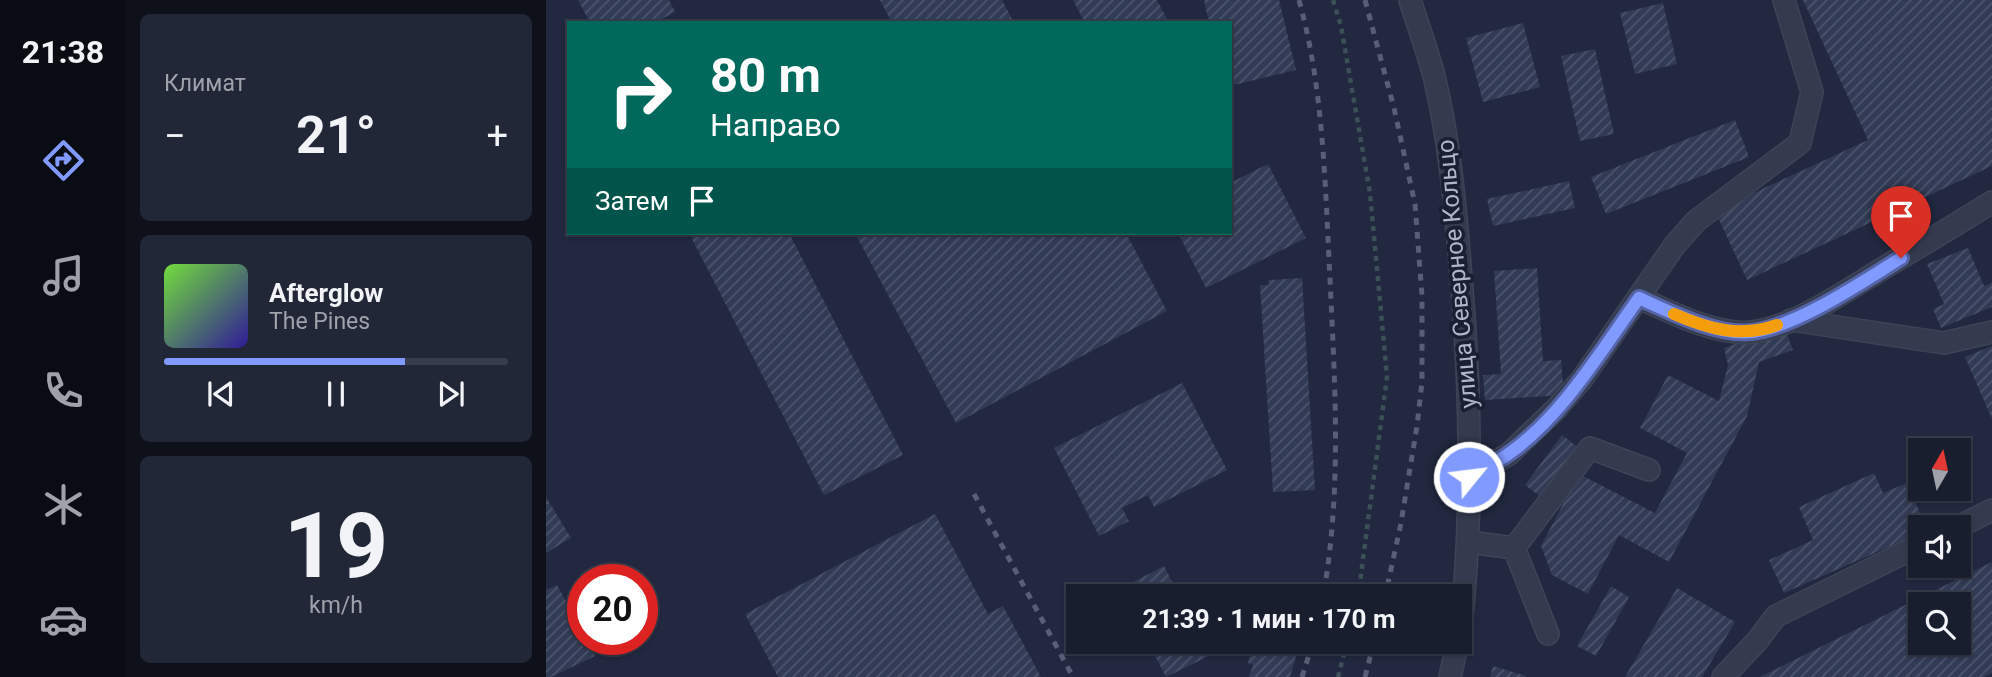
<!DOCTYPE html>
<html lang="ru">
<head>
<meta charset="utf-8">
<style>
	body { margin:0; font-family:Roboto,sans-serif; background:#222737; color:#f1f3f6; height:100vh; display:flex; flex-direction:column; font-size:26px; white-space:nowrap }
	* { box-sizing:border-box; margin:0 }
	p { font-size:23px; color:#9fa2aa }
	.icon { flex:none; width:38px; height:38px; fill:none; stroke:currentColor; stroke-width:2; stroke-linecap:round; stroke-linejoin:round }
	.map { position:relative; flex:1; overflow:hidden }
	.panel { display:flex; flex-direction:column; gap:14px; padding:14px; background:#0e101a; width:420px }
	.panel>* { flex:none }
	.top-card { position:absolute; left:21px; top:21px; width:665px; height:214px; border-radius:0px; box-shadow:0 2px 5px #0004,0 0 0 2px #373c4b; background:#00695c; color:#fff; overflow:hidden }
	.needle { width:46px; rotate:9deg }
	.tools { position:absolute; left:1362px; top:438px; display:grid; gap:14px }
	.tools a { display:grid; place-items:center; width:63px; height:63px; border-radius:0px; background:#191e2f; box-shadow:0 2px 5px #0004,0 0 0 2px #373c4b; font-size:35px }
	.speed { position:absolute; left:21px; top:564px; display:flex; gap:14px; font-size:35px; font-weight:700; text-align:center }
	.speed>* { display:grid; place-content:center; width:91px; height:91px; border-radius:50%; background:#191e2f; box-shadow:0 2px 5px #0004,0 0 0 2px #373c4b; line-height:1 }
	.speed .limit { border:10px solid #d22; background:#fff; color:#111 }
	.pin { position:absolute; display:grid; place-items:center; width:60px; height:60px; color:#fff; margin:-72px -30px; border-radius:50% 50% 50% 0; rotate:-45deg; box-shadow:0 0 7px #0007 }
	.pin .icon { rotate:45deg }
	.me { position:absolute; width:77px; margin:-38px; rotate:61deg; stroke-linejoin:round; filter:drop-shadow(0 0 5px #0008) }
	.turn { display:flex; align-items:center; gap:24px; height:147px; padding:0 28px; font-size:32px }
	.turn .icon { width:91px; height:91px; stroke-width:2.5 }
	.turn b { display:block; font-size:49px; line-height:60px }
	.then { display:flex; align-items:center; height:66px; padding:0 28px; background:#0003; gap:14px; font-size:26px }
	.big { font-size:52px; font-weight:700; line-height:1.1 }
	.panel .tile { flex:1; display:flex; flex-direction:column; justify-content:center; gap:10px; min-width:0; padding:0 24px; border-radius:10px; background:#222737 }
	.panel .dial { align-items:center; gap:0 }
	.dial b { font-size:91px; line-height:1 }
	.song { display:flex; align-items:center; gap:21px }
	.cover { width:84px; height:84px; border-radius:10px; background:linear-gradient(135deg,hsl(100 70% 55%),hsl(250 70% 35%)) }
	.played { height:7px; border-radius:4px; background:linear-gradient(90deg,#819aff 70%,#373c4b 70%) }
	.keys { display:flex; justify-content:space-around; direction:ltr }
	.heat { display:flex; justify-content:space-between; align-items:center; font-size:38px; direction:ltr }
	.trip { position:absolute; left:520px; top:584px; width:406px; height:70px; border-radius:0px; background:#191e2f; box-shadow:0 2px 5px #0004,0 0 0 2px #373c4b; font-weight:700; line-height:70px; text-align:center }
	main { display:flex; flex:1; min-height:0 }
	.dock { display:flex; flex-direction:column; width:126px; justify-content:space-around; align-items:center; background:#0a0c13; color:#9fa2aa }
	.dock .icon { width:49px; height:49px }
	.dock .active { color:#819aff }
	.dock b { font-size:32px; color:#f1f3f6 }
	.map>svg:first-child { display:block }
	.building { fill:url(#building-hatch); fill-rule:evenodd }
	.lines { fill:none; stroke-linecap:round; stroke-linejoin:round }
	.minor-casing { stroke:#3e4457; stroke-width:24 }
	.path { stroke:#3c5058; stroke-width:4.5; stroke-dasharray:5 5; stroke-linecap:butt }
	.minor { stroke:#353b4f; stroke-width:21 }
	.rail { stroke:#575e76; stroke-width:5; stroke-dasharray:7 7; stroke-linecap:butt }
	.route-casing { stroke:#5464a6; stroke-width:18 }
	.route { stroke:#819aff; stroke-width:12 }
	.slow { stroke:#f59e0b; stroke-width:12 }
	.labels { text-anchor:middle; stroke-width:7; stroke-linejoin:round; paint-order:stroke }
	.street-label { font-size:24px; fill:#b1b6ca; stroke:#1a2033 }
</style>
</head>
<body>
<main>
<nav class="dock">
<b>21:38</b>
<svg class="icon active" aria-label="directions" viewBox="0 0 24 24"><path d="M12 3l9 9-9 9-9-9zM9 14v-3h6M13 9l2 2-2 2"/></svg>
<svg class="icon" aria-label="music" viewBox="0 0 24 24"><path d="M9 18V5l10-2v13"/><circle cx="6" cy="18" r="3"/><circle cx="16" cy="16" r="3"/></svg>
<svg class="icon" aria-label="phone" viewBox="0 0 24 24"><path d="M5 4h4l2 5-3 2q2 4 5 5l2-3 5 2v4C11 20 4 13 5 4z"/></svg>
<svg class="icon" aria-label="climate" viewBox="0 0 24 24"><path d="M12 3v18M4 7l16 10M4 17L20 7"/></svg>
<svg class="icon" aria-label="car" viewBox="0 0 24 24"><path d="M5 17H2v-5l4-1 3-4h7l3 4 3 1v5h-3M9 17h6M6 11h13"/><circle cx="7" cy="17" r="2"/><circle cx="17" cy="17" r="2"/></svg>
</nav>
<section class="panel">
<div class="tile"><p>Климат</p>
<div class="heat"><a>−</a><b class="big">21°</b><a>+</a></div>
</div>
<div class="tile">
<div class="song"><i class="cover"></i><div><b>Afterglow</b><p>The Pines</p></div></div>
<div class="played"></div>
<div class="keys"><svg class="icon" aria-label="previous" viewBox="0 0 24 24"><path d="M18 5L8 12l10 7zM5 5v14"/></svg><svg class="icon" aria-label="pause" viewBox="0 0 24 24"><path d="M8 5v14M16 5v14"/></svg><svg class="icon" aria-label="next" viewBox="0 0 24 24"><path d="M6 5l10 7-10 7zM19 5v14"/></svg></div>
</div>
<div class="tile dial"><b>19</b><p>km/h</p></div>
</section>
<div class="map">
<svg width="1446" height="677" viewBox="0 0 1446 677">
	<defs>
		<pattern id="building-hatch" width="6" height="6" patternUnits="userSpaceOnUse" patternTransform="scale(1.75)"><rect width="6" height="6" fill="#323b55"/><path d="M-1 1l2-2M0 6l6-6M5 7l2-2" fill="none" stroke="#4d556c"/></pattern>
	</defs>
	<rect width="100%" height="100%" fill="#21283f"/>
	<path class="building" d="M32,0h91l6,12 -21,11h-64z
		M334,0h122l12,23h-122z
		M527,0h84l12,23h-84z
		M658,0h75l17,70 -66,16v-63h-21z
		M1257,0h189v166l-245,114 -32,-69 153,-71z
		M1117,3l14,61 -42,10 -15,-61z
		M977,23l17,64 -57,15 -17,-64z
		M1049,49l19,85 -34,7 -19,-85z
		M1189,120l14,37 -143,57 -15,-37z
		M722,164l38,74 -100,50 -28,-55h52v-50z
		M1023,181l6,27 -82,18 -6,-27z
		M143,233h100l114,222 -79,40z
		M309,233h271l41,78 -211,112z
		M1422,248l16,38 8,-3v24l-51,21 -8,-19 11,-5 -17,-40z
		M991,268l6,93 18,-1 3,35 -79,5 -2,-25 18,-1 -7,-103z
		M756,278l13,212 -42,2 -13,-207h9l-1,-5z
		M1238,327l9,23 -34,12 -12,54 -78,146 -50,-27 -31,59 -36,-19 -11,-29 38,-72 76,39 32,-60 -47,-25 28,-53 51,26 9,-36 -4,-17z
		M1446,346v73l-27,-62z
		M636,383l45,87 -73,37 -6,-12 -26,13 7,13 -30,15 -45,-88z
		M1016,435l17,13 -37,50 -17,-13z
		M1328,473l9,20 24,-10 19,44h-6v6l-136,60 -15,-33 44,-20 -14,-33z
		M0,497l25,41 -25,15z
		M389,514l53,100 15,-8 38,71h-263l-33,-63z
		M1446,562v111l-8,4h-224zM1374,604h38v38h-38z
		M618,566l16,31h-57l-3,-8z
		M11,585l26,48v6h3l9,17 -44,21h-5v-87z
		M1065,586l18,11 -33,59 -19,-10z
		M1131,588l58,34 -33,55h-77z
		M602,642h56l7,13 -45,22z
		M707,642h47l-10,35h-41l4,-12 -5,-2z
		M947,666l33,10v1h-36z"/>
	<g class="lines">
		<defs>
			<path id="minor" d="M864,0c8,25 17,50 24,76 15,62 21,126 26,189 11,124 14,247 0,371
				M1093,298c31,14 78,38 113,34 39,-4 91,-39 125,-60 38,-23 77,-46 115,-70
				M1245,320l153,23 48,-11
				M923,477l40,-23 48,-46 25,-29 92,-133 22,-25 104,-78 12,-51 -28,-92
				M1412,527l34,-17
				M923,542l45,6 34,86
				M968,548l76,-100 59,22
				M904,677l8,-35
				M1177,677l34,-36 19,-25 144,-71"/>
		</defs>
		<use href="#minor" class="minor-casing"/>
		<path class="path" d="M787,0l8,26 29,167 17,184 -29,220
			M792,677l9,-35"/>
		<use href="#minor" class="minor"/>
		<path class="rail" d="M753,0c25,90 26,186 31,279 5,107 12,212 -7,318
			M819,0l29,108 21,96 7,92v86l-5,44 -16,97 -16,74
			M428,494l99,183
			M756,677l11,-35
			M819,677l9,-35"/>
	</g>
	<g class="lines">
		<defs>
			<path id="route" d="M923,477c13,-7 26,-14 38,-22 54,-37 94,-104 132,-157 31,14 78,38 113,34 44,-5 110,-50 149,-74"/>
		</defs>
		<use href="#route" class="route-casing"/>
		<use href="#route" class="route"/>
		<path class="slow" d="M1128,314c34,15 67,24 103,11"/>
	</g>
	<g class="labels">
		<g class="street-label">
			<text transform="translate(911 274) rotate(-95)" y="8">улица Северное Кольцо</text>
		</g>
	</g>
</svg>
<div class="tools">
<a><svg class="needle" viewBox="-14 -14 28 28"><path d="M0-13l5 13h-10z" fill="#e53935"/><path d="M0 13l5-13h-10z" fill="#9fa2aa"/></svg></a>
<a><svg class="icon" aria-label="sound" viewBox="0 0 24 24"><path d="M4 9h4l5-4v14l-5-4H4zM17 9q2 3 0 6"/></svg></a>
<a><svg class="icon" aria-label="search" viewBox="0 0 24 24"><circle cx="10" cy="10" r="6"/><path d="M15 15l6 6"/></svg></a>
</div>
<div class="speed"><div class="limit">20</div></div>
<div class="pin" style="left:1355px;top:258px;background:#d93025"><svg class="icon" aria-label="arrive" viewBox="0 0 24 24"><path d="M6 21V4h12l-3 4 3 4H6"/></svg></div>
<svg class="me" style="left:923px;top:477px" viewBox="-20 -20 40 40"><circle r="17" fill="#819aff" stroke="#fff" stroke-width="3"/><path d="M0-11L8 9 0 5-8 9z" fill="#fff"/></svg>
<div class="trip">21:39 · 1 мин · 170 m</div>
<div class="top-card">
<div class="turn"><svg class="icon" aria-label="right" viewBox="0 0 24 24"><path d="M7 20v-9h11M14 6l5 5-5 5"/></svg><div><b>80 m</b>Направо</div></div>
<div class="then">Затем<svg class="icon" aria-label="arrive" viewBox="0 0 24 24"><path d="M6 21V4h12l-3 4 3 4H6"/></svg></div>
</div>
</div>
</main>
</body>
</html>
